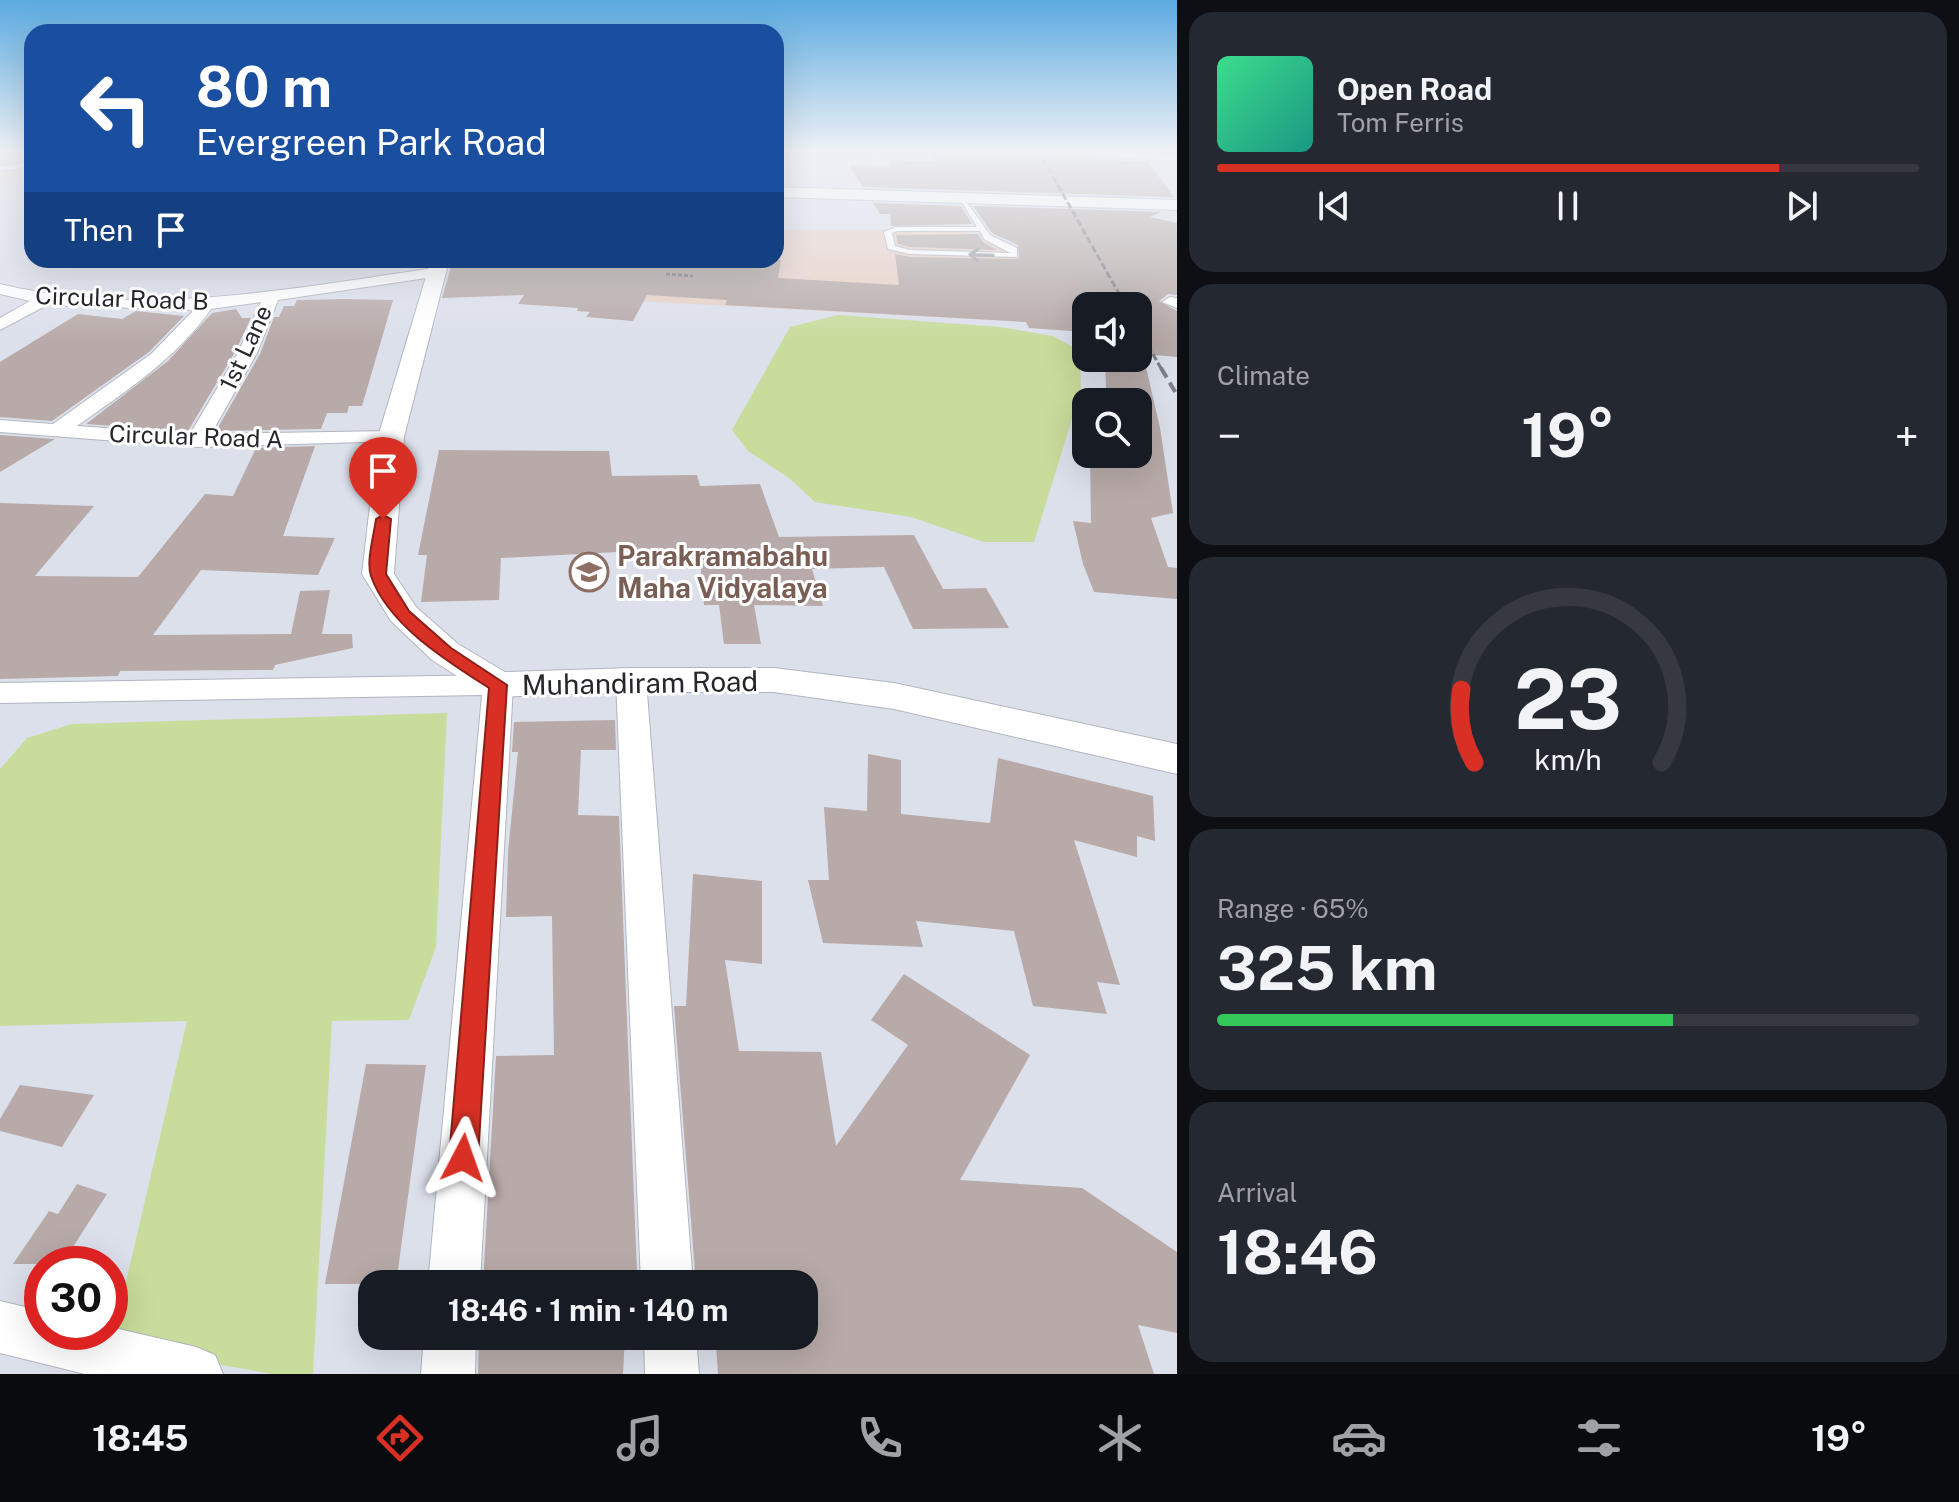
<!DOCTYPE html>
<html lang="en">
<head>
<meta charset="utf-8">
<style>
	body { margin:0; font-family:"Public Sans",sans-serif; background:#242831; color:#f1f3f6; height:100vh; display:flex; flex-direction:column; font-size:30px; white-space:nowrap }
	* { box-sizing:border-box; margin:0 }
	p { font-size:26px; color:#9ea1a6 }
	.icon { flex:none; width:44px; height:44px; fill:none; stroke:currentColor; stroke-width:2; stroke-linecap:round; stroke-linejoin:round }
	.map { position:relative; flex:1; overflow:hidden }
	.drawer { display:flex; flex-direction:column; gap:12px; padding:12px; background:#0d0f14; width:782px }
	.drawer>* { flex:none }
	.banner { position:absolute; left:24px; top:24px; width:760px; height:244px; border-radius:24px; box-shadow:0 8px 32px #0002; background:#1a4fa0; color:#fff; overflow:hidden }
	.tools { position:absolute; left:1072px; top:292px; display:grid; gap:16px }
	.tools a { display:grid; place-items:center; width:80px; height:80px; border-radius:16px; background:#171b24; box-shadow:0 8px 32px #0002; font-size:40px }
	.speed { position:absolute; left:24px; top:1246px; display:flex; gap:16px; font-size:40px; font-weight:700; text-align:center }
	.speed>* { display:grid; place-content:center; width:104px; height:104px; border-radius:50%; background:#171b24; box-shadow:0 8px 32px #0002; line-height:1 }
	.speed .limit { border:12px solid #d22; background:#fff; color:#111 }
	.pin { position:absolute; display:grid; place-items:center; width:68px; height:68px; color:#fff; margin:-82px -34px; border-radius:50% 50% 50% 0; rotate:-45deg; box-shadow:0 0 8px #0007 }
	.pin .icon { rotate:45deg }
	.me { position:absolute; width:88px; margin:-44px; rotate:4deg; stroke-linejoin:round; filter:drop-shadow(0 0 6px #0008) }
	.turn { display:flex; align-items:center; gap:28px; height:168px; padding:0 40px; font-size:36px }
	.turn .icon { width:104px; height:104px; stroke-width:2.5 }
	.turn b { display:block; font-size:56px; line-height:68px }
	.then { display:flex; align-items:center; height:76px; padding:0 40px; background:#0003; gap:16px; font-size:30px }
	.big { font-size:60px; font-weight:700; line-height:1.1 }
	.drawer .widget { flex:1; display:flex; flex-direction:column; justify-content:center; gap:12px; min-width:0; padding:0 28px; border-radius:24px; background:#242831 }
	.drawer .dial { align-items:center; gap:0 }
	.dial svg { height:208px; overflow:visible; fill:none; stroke:#363941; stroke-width:7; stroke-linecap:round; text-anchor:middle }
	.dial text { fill:#f1f3f6; stroke:none }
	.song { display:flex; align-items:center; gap:24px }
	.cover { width:96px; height:96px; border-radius:12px; background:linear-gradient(135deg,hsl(150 70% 55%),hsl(170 70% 35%)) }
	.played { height:8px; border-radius:4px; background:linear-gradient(90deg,#d93025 80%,#363941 80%) }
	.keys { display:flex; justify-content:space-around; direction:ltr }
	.heat { display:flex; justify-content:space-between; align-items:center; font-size:44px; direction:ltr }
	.charge { height:12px; border-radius:6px; background:linear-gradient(90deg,#34c759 65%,#363941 0) }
	.trip { position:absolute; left:358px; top:1270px; width:460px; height:80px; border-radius:24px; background:#171b24; box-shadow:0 8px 32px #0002; font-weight:700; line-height:80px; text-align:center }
	.menu { display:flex; height:128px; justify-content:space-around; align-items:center; background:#090b0e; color:#9ea1a6 }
	.menu .icon { width:56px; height:56px }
	.menu .active { color:#d93025 }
	.menu b { font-size:36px; color:#f1f3f6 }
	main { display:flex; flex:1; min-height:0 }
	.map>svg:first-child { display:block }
	.medical { fill:#e8d1c6 }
	.green { fill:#c8dc9b }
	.building { fill:#b7aaa8 }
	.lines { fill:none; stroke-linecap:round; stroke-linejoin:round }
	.service-casing { stroke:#b1b5bf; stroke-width:2 }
	.minor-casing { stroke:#b1b5bf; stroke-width:2 }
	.tertiary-casing { stroke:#b1b5bf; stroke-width:2 }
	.secondary-casing { stroke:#b1b5bf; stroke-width:2 }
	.path { stroke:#7f8289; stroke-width:3; stroke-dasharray:4 2; stroke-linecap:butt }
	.service { fill:#fff; fill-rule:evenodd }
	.minor { fill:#fff; fill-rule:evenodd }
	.tertiary { fill:#fff; fill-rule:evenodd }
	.secondary { fill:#fff; fill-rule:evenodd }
	.rail-far1 { stroke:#7c7f86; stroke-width:3; stroke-dasharray:7 3; stroke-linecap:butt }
	.rail { stroke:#7c7f86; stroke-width:4; stroke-dasharray:11 6; stroke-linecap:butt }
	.oneway { stroke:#9d9ea0 }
	.route { fill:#d93025; stroke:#8d1f18; stroke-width:2 }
	.labels { text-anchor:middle; stroke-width:6; stroke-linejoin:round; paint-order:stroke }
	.far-street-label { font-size:24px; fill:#26272b; stroke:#fff }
	.education-label { font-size:28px; font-weight:bold; fill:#785e54; stroke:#fff; text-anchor:start }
	.street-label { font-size:28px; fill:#26272b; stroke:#fff }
</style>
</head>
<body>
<main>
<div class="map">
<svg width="1177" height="1374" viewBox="0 0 1177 1374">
	<rect width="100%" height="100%" fill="#dce0eb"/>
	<path class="medical" d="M0,150h32v23l-32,12z
		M776,229l187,1 79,37 -66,12 17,41 -449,-24 10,-35 -8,-1h230z"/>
	<path class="green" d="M838,315l162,12 53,9 27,15 1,39 -47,152h-50l-73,-25 -96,-15 -26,-24 -41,-27 -16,-21 58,-103z
		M447,713l-11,234 -27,73 -77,1 -19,353h-40l-162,-28 76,-325 -187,5v-257l27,-31 45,-14z"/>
	<path class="building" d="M962,150h70l48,4 9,5 59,3 26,35 -311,-10 -14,-22 41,1 -1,-6 47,2 -4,-8 32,1z
		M873,203l88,3 11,18 -81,2 -1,-12h-10z
		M973,206l188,6 -11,5 27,6v72l-9,-1 -9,7 18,10v46l-34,-3 17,74 13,85 -22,5 17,49 9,1v31l-83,-7 -11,-28 -10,-43 18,2 -1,-68 38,5 -1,-4 7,1v-3h4v-52h-17l-3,-12 -12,-2 -1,-29 -9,-1h42v-52h-52v29l-1,-3 -56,-4 -3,-6 -301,-17 2,-5 -80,-5 -14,26 -47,-4 4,-5 -13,-1 1,-3 -60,-4 6,-9 -82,3 11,-38 122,8v-8h206l-3,18 121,7 -4,-31 15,3 109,2 -1,-14 -26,-12z
		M978,234l5,8 14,8 -87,-3 -12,-3 -2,-9z
		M343,299l50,1 -31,106h-13l-2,7h-20l-6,16 -105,2 44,-77 14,-37h5l5,-11h10l3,-6h5z
		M236,309l6,9h9l-16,34 -47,79 -102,-7 82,-63 44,-48z
		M136,311l48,5 -35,36 -97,69 -52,-4v-55l78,-48 44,5z
		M0,435l55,4 -55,33z
		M315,446l-32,90 52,2 -17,37 -117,-5 -48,65 138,-1 9,-43 30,-1 -8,44h30l1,14 -78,17 -2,5 -153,1 -2,5 -118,3v-176l94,3 -59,70 103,1 67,-83 28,2 23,-48z
		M439,450l170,1 3,25 85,-1 3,11 60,-2 19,53 135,-2 29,54 43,-1 23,40 -96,1 -29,-62 -72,2 11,37 -69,-1 7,39h-37l-5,-39h-15l-4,-44 -22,1 -2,-13 -175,9 -2,42 -78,2 6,-47h-9z
		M615,720l1,30h-35l-3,65 41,1 18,457 -35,1v10h-119l13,-228 58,-1 -2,-139 -46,1 2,-65 10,-100h-6l2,-30z
		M868,754l33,6v54l89,9 8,-65 155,38 2,45 -18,-5v21l-63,-17 46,145 -23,-3 10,32 -74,-8 -19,-75 -98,-10 7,26 -100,-4 -15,-63h21l-5,-73 43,4z
		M693,874l69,7v83l-37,-4 14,91 82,1 15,94 72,-101 -37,-25 33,-46 126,81 -70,125 122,8 95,64v81l-39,-8 16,49h-436l-2,-29 -16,1 -1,-10h105v-52h-108l-22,-278h12z
		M366,1064l60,1 -30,219h-71z
		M20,1085l74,10 -32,52 -62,-16v-12z
		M77,1184l30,10 -45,70h-49l36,-53 9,3z
		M479,1336h146l-2,38h-145z"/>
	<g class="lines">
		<defs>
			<path id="service" d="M32,162v4l-32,5v-4z
				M961,194l29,41 27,13v9l-107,-3 -22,-5 -4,-17 12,-5h81l-19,-31zM897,231h83l4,8 26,14 -100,-3 -15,-4 -3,-13z"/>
			<path id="minor" d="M872,150h11l3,4 -10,2z
				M1091,150l86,5v6l-88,-5 -6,-3z
				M435,268l8,5 -3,3 -162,24 -21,53 -46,81 180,-3 7,2 4,4 -4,4 -202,6 -196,-15v-12l53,4 98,-70 43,-44 -147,-5 -47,25v-12l30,-17 -30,-7v-10c142,35 293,4 435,-16zM261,302l-23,51 -48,81 -113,-8c49,-35 99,-67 134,-117z
				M1170,297l7,1v10l-15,-6z
				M631,670l11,3 4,7 47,604h-52l-25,-604 4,-7z
				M498,675l11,3 4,7 -33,599h-52l54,-589 -482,8v-20z
				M0,1301l42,10v21h68v-5l86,20 19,8 8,19h-138l-85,-21z
				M424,1336h52l-1,38h-54z
				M644,1336h52l3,38h-54z"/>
			<path id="tertiary" d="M431,260h18l-45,177 -10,137 22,33 42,37 47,28 126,-4h143l120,15 283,61v30l-283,-65 -120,-17h-143l-133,5 -13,-3 -53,-34 -41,-39 -29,-47 16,-137z"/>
			<path id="secondary" d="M776,187l401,13v10l-401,-13z"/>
		</defs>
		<use href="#service" class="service-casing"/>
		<use href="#minor" class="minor-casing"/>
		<use href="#tertiary" class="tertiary-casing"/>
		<use href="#secondary" class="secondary-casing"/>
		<path class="path" d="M670,265l2,-5
			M666,274l27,2"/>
		<use href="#service" class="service"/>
		<use href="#minor" class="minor"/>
		<use href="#tertiary" class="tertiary"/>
		<use href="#secondary" class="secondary"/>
		<path class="rail-far1" d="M1038,150l88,156
			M1138,328l24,42"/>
		<path class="rail" d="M1161,368l16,27"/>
	</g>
	<defs><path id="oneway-shaft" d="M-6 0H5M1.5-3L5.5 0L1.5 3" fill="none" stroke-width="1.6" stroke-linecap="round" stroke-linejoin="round" transform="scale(2)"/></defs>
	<use class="oneway" href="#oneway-shaft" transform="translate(981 255) rotate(-178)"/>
	<linearGradient id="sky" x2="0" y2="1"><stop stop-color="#5aaae0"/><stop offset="0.44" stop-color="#eff1f6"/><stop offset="1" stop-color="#eff1f6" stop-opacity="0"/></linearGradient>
	<rect width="1177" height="342" fill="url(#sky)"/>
	<path class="route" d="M383,515l8,4 -5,55 23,37 42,37 56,37 -29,473 -5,10 -10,4 -10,-4 -4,-10 40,-470c-42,-27 -101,-63 -118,-112 -5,-15 3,-41 5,-57z"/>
	<defs>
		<symbol id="school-ring" viewBox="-11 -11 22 22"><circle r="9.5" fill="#fff" stroke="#8d6e63" stroke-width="1.5"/><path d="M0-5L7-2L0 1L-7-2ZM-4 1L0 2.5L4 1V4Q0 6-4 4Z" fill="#8d6e63"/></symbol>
	</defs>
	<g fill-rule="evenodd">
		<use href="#school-ring" x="567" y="550" width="44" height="44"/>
	</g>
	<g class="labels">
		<g class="far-street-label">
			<text transform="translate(122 299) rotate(2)" y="8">Circular Road B</text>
			<text transform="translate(246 348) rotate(-65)" y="8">1st Lane</text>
			<text transform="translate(196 437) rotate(2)" y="8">Circular Road A</text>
		</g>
		<g class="education-label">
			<text x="617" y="566">Parakramabahu<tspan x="617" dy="32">Maha Vidyalaya</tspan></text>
		</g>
		<g class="street-label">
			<text transform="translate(640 683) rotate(-1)" y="10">Muhandiram Road</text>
		</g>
	</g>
</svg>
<div class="tools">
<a><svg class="icon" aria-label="sound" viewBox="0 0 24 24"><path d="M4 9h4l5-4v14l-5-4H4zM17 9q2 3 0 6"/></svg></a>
<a><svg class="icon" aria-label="search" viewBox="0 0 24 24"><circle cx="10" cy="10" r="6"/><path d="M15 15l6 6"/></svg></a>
</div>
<div class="speed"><div class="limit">30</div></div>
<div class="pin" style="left:383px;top:519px;background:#d93025"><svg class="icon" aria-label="arrive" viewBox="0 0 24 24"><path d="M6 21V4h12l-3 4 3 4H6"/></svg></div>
<svg class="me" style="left:463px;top:1158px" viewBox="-20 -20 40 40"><path d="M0-17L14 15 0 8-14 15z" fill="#d93025" stroke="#fff" stroke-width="4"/></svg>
<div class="trip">18:46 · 1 min · 140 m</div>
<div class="banner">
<div class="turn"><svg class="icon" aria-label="left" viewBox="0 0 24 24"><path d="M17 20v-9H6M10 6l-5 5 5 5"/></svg><div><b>80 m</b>Evergreen Park Road</div></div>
<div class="then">Then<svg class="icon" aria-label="arrive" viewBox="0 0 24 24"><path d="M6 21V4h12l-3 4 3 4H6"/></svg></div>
</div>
</div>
<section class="drawer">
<div class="widget">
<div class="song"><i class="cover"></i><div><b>Open Road</b><p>Tom Ferris</p></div></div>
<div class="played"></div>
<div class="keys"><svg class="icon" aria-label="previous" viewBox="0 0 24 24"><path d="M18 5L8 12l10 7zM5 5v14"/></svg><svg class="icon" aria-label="pause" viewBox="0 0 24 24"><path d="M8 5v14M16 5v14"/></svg><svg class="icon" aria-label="next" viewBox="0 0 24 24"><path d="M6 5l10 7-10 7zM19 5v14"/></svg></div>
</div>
<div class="widget"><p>Climate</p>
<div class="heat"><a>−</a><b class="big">19°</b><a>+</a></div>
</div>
<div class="widget dial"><svg viewBox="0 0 100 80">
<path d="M14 69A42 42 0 1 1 86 69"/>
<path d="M14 69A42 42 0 0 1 9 41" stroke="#d93025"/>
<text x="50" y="56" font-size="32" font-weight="700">23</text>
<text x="50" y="72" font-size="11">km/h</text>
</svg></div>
<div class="widget"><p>Range · 65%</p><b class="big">325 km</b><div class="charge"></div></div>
<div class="widget"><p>Arrival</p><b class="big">18:46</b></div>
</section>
</main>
<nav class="menu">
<b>18:45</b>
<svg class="icon active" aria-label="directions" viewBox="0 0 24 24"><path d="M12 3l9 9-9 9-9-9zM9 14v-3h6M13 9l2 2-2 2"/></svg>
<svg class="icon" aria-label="music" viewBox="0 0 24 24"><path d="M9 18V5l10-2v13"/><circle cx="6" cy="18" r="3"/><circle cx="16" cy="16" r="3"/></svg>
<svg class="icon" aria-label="phone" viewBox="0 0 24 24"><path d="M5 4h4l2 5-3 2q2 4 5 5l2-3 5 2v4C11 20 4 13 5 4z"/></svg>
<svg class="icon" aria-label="climate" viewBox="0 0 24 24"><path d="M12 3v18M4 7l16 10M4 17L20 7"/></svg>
<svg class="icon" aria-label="car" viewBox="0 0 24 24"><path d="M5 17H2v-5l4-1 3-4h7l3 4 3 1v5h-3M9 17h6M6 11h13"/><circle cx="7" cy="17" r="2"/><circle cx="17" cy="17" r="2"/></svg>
<svg class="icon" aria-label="filters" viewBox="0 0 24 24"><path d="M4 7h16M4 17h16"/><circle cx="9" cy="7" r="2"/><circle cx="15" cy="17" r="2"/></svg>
<b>19°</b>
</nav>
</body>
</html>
